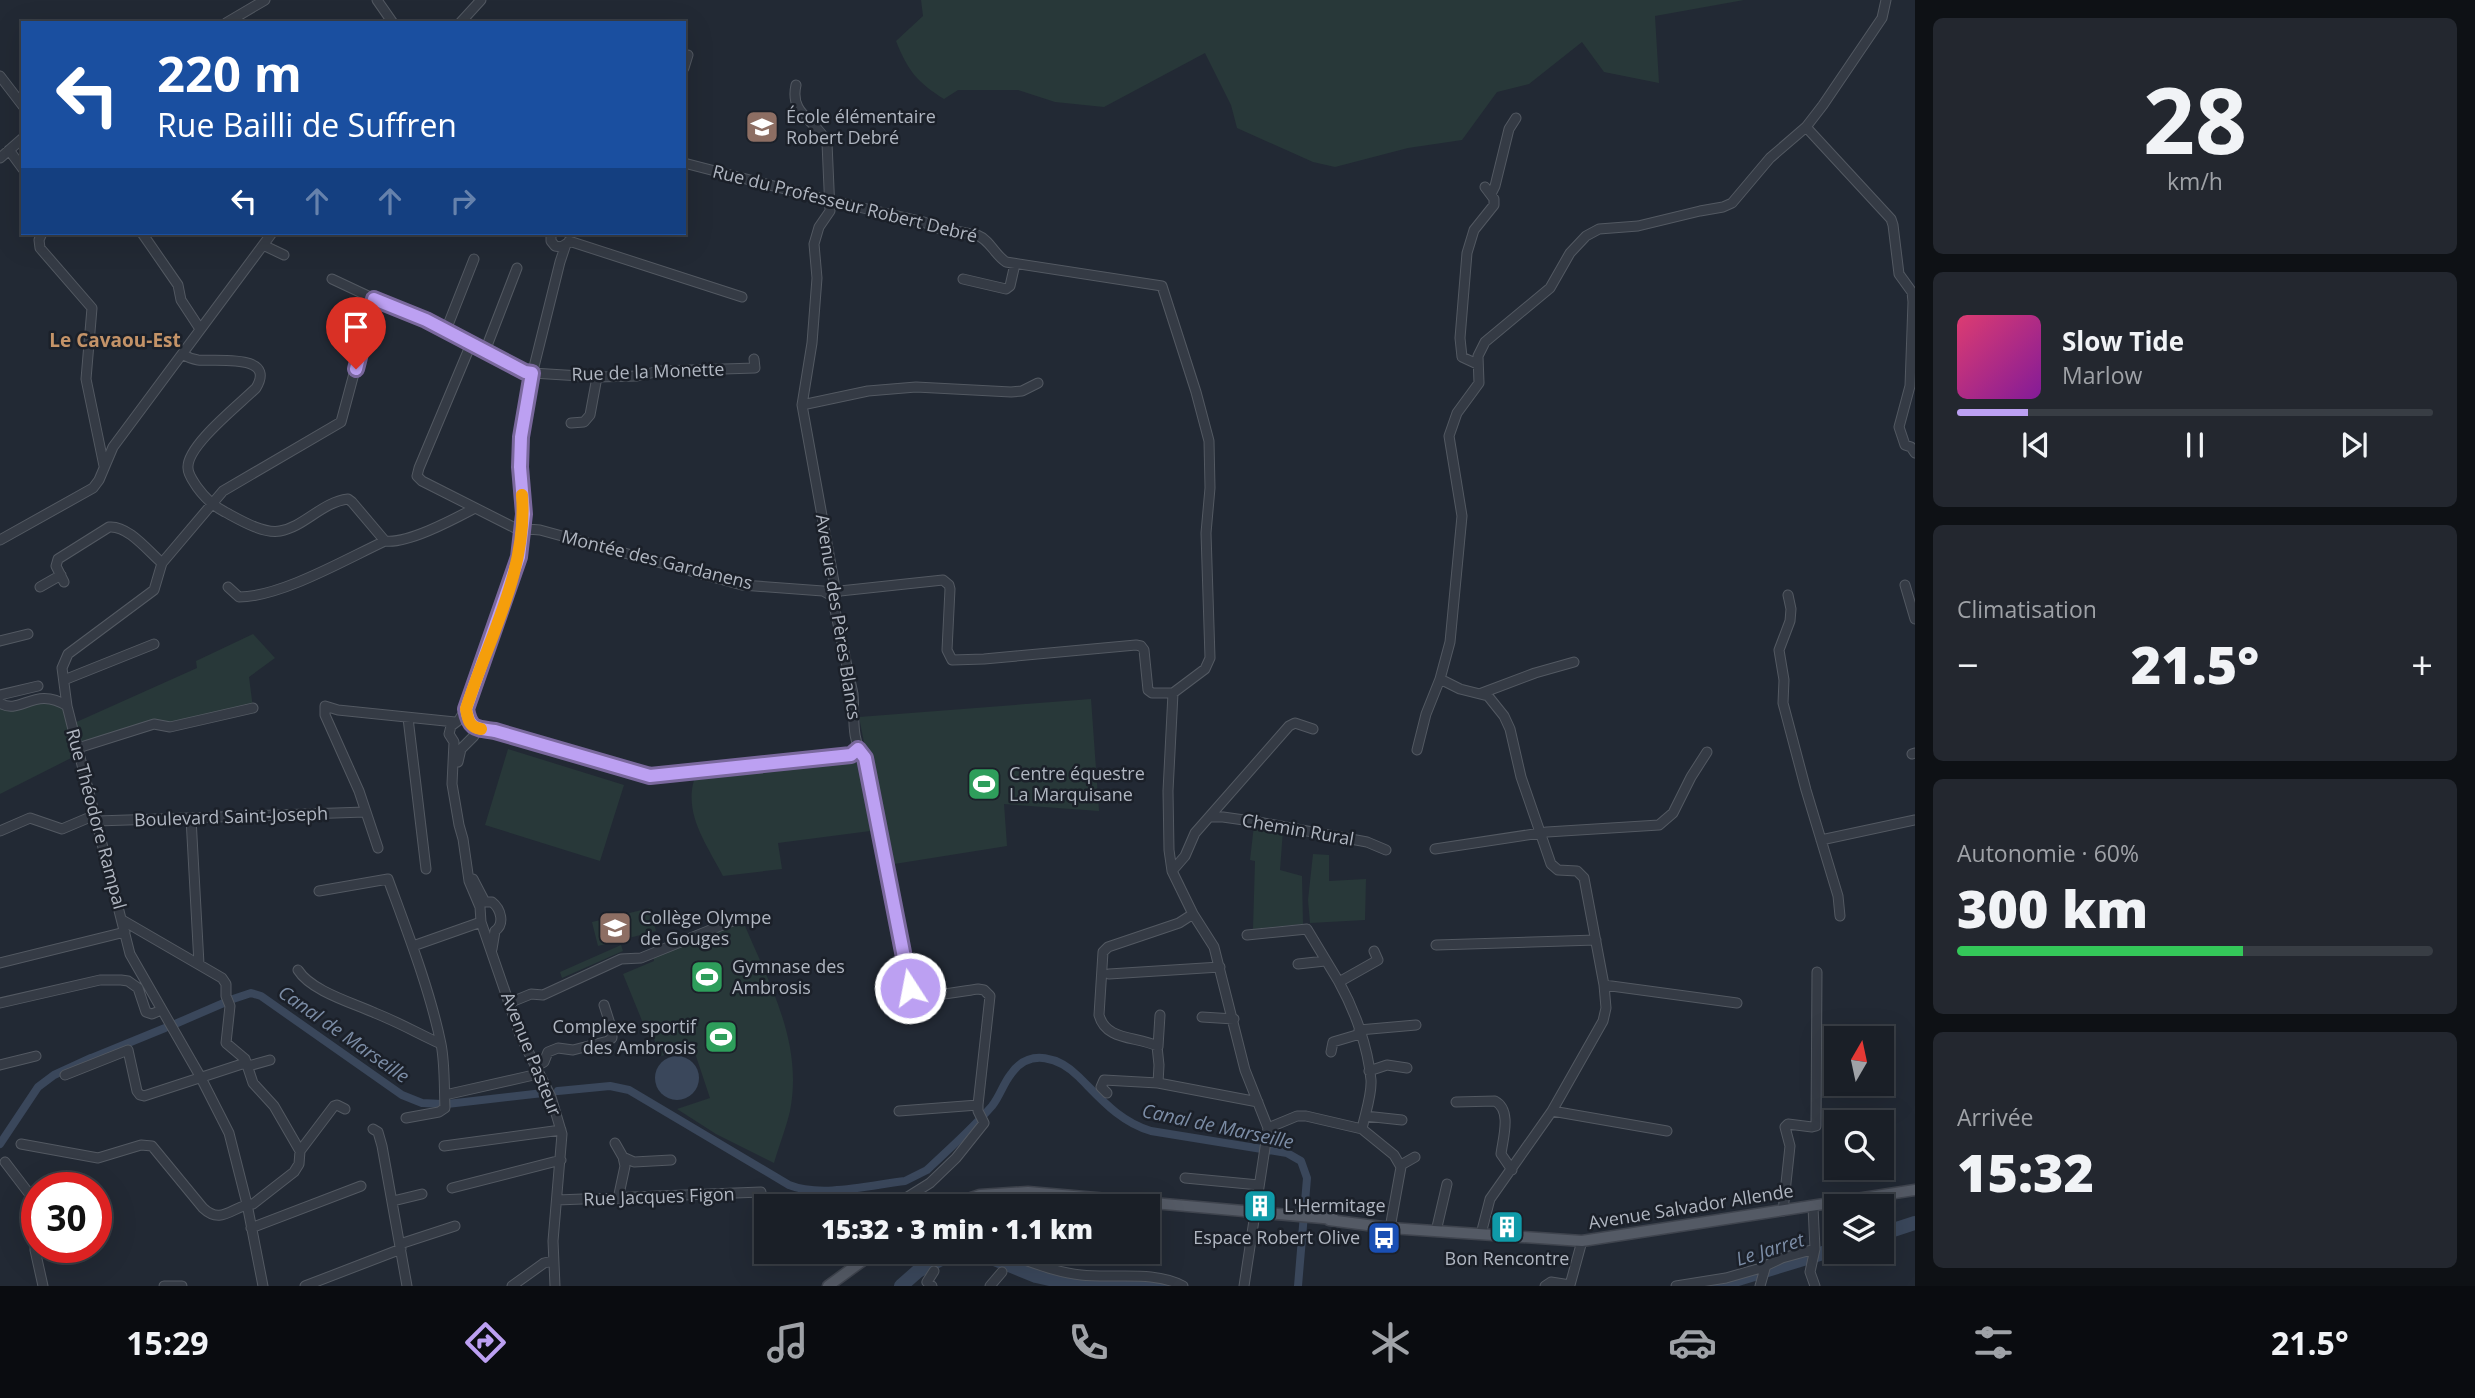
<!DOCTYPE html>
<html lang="fr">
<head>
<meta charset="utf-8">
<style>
	body { margin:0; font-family:"Open Sans",sans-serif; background:#23272f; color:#f1f3f6; height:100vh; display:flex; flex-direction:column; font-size:26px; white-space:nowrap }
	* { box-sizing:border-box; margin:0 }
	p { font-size:23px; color:#9fa2a7 }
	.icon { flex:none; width:38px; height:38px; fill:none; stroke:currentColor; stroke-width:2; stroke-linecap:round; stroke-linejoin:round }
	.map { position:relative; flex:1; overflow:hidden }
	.panel { display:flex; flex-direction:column; gap:18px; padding:18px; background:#0e1115; width:560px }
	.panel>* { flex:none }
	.banner { position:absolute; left:21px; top:21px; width:665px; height:214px; border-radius:0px; box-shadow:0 7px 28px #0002,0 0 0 2px #383d44; background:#1a4fa0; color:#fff; overflow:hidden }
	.needle { width:46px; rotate:9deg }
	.controls { position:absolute; left:1824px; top:1026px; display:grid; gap:14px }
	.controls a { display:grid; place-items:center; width:70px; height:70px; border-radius:0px; background:#1a1f27; box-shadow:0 7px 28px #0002,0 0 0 2px #383d44; font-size:35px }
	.speed { position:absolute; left:21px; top:1172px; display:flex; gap:14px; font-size:35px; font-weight:700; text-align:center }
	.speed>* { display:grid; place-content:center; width:91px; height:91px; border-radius:50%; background:#1a1f27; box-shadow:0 7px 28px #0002,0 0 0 2px #383d44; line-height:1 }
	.speed .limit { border:10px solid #d22; background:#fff; color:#111 }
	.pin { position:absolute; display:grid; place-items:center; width:60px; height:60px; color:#fff; margin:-72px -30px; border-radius:50% 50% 50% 0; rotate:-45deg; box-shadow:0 0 7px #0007 }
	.pin .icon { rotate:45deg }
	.me { position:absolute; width:77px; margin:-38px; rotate:349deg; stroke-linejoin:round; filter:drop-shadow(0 0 5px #0008) }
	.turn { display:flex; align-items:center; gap:24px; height:147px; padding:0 21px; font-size:32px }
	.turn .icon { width:91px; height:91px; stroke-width:2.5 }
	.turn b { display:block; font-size:49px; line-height:60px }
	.lanes { display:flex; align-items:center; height:66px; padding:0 21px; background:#0003; justify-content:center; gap:35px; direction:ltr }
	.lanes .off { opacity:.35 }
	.big { font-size:52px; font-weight:800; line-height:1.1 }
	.panel .tile { flex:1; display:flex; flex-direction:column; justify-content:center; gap:10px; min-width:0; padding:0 24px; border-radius:10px; background:#23272f }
	.panel .dial { align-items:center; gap:0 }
	.dial b { font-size:91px; line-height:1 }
	.song { display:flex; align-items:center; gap:21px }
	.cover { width:84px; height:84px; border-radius:10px; background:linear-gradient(135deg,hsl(340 70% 55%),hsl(290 70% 35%)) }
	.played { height:7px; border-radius:4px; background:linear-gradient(90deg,#bca0f2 15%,#383d44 15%) }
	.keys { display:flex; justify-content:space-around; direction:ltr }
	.heat { display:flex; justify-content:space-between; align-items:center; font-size:38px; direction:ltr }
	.charge { height:10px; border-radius:5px; background:linear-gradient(90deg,#34c759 60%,#383d44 0) }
	.trip { position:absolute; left:754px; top:1194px; width:406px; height:70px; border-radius:0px; background:#1a1f27; box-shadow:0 7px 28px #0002,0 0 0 2px #383d44; font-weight:800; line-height:70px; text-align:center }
	.tab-bar { display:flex; height:112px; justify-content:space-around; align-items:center; background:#0a0c10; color:#9fa2a7 }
	.tab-bar .icon { width:49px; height:49px }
	.tab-bar .on { color:#bca0f2 }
	.tab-bar b { font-size:32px; color:#f1f3f6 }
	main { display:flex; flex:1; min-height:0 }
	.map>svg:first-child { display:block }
	.green { fill:#283839 }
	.water { fill:#3a475b }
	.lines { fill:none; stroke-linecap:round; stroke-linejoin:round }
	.canal { stroke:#3a475b; stroke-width:8 }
	.river { stroke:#3a475b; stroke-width:14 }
	.minor-casing { stroke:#535962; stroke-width:11 }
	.major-casing { stroke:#3f444e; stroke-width:13 }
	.minor { stroke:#353b45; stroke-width:9 }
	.major { stroke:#545a65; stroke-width:10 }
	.route-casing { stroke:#7a689d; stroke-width:18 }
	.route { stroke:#bca0f2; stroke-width:12 }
	.slow { stroke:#f59e0b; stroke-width:12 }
	.labels { text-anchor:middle; stroke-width:5; stroke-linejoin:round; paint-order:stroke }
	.poi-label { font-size:18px; fill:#b0b6c1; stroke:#1b2029; text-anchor:start }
	.street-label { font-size:18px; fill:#b0b6c1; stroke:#1b2029 }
	.neighbourhood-label { font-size:19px; font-weight:bold; fill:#c49368; stroke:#1b2029 }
	.water-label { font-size:19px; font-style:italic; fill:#7c8da6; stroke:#1b2029 }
</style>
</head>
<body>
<main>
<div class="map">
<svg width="1915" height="1286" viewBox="0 0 1915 1286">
	<rect width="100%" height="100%" fill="#222934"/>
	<path class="green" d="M921,0h823l-89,16 4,67 -55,-11 -22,-30 -53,42 -32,8 -35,48 -54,8 -73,19 -22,-5 -76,-34 -6,-23 -26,-52 -101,54 -49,-5 -37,-12h-60l-14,9c-27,-17 -36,-28 -48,-58l27,-25z
		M253,634l22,24 -26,19 4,31 -90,16 -85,24 1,6 -79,40v-91l43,-5 24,8 5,18 125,-56 -1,-7z
		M1091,699l8,112 -95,-7 3,42 -119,19 -29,-148z
		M508,749l116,36 -24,76 -115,-36z
		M863,760l15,70 -100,13 4,26 -59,7c-16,-31 -39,-61 -29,-96z
		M1254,825l29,5 -3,40 22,6 1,48 -50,5 2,-68 -5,-1z
		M1313,854l16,1v26l37,-2 -1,41 -55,3 -2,-23z
		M650,908l6,23 -58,15 -6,-24z
		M740,914c26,64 64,126 50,197 -4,17 -11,35 -16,52l-58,-29 -39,-25 33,-11 -17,-51 -32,9 -10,-24 -4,1 -24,-59 31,-13v-5l62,-26 -2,-8z
		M621,945l2,6 -61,27 -2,-6z"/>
	<path class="water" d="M655 1078a22 22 0 1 1 44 0a22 22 0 1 1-44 0Z"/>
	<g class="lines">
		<path class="canal" d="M230,1000l21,-7 10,3 141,99 20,8 20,1
			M175,1024l51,-22
			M94,1057l71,-29
			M558,1091l52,-5 19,4 160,95c32,13 82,0 116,-4l22,-11c22,-21 45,-41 65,-64 8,-10 11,-22 19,-32 19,-27 49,-16 68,3 22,22 41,45 72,54l136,22 14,8 6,17 -9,108
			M447,1104l96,-11
			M0,1144l38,-57 16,-12 37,-17"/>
		<path class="river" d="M1881,1234l34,-11
			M901,1286l17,-15 27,-14 20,-2 22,1 49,20 23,5 40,-1 63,6
			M1715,1286l121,-37"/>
		<defs>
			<path id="minor" d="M377,0l16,23
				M226,23l39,-23
				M460,23l21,-23
				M684,68l4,-13
				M0,76l23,30
				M796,85c-7,31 21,34 31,58l3,68 -11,16 -5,17 3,34 -5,65 -10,62 32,177 -2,14 21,98c2,21 -3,46 12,64l45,230c12,13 51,3 68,1l6,1 6,6 -12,109v6l6,12 -28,35 -26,25 -37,23
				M1806,127l85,92 2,6 6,49 13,18 1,10 -3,84 -11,41 6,18 6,2 4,6
				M9,150l14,19
				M0,158l23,-20
				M684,163l144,37 96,22 9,5 44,8c13,5 17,19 29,27l156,24 34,106 13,49 1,47 -4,45 4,125 -5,11 -32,24 -5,98 1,59 3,21 21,43 21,33 31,123 23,58 -24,158
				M1491,194l4,-8 14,-57 7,-11
				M42,233l-3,7 1,8 52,60 -6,71 18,87
				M142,233l36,52 3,15 19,29
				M551,233v8l4,5 6,1 7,-4
				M569,241l173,56
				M263,245l21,10
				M332,279l51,24 43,17 99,52 7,1 65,4 40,-1 23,-5 95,-3 -1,-9
				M963,279l43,10 4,-3 5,-22
				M446,330l28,-71
				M471,344l-52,124 -2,8 5,5 93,47 25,2 202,55 81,6 9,5
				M485,351l32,-83
				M182,354c5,3 10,5 16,6 17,2 79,-7 58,28 -16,16 -70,58 -68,80 0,7 6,14 9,19 8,11 16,19 28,25 15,8 38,22 55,19 24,-4 42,-29 68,-32l4,3 33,39
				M1477,364l-15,-7 -2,-19 7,-85 7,-23 20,-25v-6l-9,-12
				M802,405l66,-14 48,-4 95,5 11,-1 16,-8
				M571,423l13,-1 6,-7 7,-38
				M0,540l93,-52 6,-8 14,-33 159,-214
				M64,582l-8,-16 2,-7 51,-32c19,-2 39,24 53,36
				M1905,585l10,34
				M40,587l21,-12
				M228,587l11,10c42,0 107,-38 146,-56 23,3 69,-22 90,-33
				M1788,595l3,14 -1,12 -11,29 5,30 -1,23 23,87 32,106 2,20
				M832,596l8,-5 103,-11 6,5 1,4 -3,61 5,10 32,-1 152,-14 5,1 3,4 4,40 4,3h21
				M0,641l28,-7
				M64,680l90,-36
				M1482,693l53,-20 39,-11
				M0,695l38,-9
				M0,703c20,13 35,-18 67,3
				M408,718l18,151
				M473,728l22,3 155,45 201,-21 7,-6
				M78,748l76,-24 16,3 83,-19
				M1417,750l9,-36 14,-35
				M1912,754l3,-1
				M458,762l3,-13 13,-13c1,-9 -6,-17 -8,-27
				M1209,817h14l35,5 109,20 19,8
				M191,818l8,146
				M97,821l268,-9
				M0,831l30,-13 32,11 33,-14
				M1821,840l94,-20
				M378,848l-19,-57 -34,-76v-9l13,4 117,12
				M1435,849l112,-17 112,-7 14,-12 18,-36 16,-25
				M1172,871l13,-15 10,-23 94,-107 6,-3 18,6
				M473,879l12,23
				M319,891l69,-12c19,52 42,111 53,165 4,20 3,43 4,64l-6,4 -33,6
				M485,902h7c9,7 13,22 3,29l-3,18
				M1247,935l60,-6 32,53 39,-22 -4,-9
				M1436,945l160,-5
				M413,946l68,-24
				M0,963l125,-31
				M1298,964l27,-3
				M298,970c13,21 55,33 77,43 23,9 44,21 66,31
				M1109,974l111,-7
				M1339,982c16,29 29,65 32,98 1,15 -6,34 -9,49l32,26 7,12 -11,61
				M1604,985l133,18
				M0,1003l100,-23h21l7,1 10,7 8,24 6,2 9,-4
				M509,1003l22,-9 12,1 78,-36 20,-1 94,-38
				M1202,1017l32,2
				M1359,1030l57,-5
				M1158,1047l2,-32
				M1331,1052l2,-10 27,-8
				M0,1065l36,-9
				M535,1067l9,-5 4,-10 10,-4 15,2 35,-9 4,-3v-8l-8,-25
				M1369,1071l18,-6 20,3
				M65,1075l63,-25 9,41 3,4 4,1 98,-32 10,1 18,-5
				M1158,1083l100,19
				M1107,1093l-6,-6 3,-7 54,3 1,-18 -2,-19c-21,-10 -51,-5 -58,-31l4,-63 5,-5 71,-24 14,-9
				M445,1095l93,-21
				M1456,1102l39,-1c17,9 8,37 6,53l11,16
				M899,1111l79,-6
				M1552,1111l115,20
				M1365,1116l37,4
				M1268,1128l29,-12h9l56,13
				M373,1129l5,3 4,14 25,140
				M615,1143l8,14
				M21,1144l77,14 43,-13 11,1 51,62c19,18 30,-3 50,-4l41,-32 5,-8 1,-13 -26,-45 -21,-23 -8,-24 -19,-16 4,-37 -4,-10v-12l-4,-6 -100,-58
				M444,1146l117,-16
				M300,1151l34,-45 3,-1 8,4
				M5,1162l29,38 3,9 -2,41 8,36
				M1401,1165l14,-8
				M1185,1178l74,7
				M452,1188l109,-28
				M618,1199l7,-33 -2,-9 11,5 37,-2
				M557,1200l204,-8
				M393,1201l29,-7
				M1813,1207l2,42 -5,23 5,14
				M1783,1211l7,-65 -5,-19 3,-3 24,3 4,-1 1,-154
				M1437,1227l10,-43
				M251,1228l110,-42
				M1481,1234l9,-35 62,-88 51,-90 3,-13 -2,-23 -20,-107 -7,-7 -19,-1 -7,-6 -30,-87 -11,-48 -6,-13 -16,-20 -28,-7 -20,-10 10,-37 12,-126 -13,-80 8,-23 22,-30 -1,-27 7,-14 65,-54 20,-35 16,-17 13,-7 39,-3 62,-15 23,-4 9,-4 38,-45 36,-31 17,-22 59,-87 4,-18
				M400,1244l55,-18
				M924,1251h6
				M997,1251c28,8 55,21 84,24 33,4 72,-5 102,11
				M164,1286h18
				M263,1286l-16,-82 -18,-71 -29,-57 -70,-122 -63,-248 -5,-38 6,-14 86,-64 8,-27 61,-72 118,-69 33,-123
				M305,1286l96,-37
				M512,1286l32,-23 9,-2
				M555,1286l-2,-45 9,-107 -11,-37 -31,-62 -39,-113 -1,-15 -11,-26 -6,-42 -4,-14 -7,-41 2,-42 -5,-8 2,-8 8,-6 7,-11 53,-152 5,-43 -4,-47 1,-30 5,-38 34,-137 6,-18
				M932,1286l-5,-4 7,-11
				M990,1286l12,-14
				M1545,1286l6,-4 19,3 12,-44
				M1676,1286l50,-8 35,-10 21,-10 33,-9
				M1760,1286l6,-21"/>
			<path id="major" d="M948,1206l32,-11 48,-3 306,27
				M1329,1220l61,8 192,13 333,-51
				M828,1286l48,-35"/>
		</defs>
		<use href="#minor" class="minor-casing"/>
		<use href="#major" class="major-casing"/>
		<use href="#minor" class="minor"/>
		<use href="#major" class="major"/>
	</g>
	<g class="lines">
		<defs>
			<path id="route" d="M356,369l18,-70 52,21 99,52 7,1 -11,64 -1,30 4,47 -5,43 -53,152c4,21 10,19 29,22l155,45 201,-21 7,-6 7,9 45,230"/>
		</defs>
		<use href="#route" class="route-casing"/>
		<use href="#route" class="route"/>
		<path class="slow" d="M481,729c-12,-2 -13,-9 -15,-20 22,-70 62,-138 56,-214"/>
	</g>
	<defs>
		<symbol id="school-square" viewBox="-11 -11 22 22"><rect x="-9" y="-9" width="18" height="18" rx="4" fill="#8d6e63" stroke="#1b2029"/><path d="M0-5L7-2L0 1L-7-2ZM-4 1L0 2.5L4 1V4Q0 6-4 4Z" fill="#fff"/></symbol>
		<symbol id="stadium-square" viewBox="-11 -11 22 22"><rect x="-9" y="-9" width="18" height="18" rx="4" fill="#2e9e5b" stroke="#1b2029"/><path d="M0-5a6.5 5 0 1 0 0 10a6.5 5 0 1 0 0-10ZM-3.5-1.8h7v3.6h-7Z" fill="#fff"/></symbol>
		<symbol id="building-square" viewBox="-11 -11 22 22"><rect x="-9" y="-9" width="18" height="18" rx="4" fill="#0f9aa8" stroke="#1b2029"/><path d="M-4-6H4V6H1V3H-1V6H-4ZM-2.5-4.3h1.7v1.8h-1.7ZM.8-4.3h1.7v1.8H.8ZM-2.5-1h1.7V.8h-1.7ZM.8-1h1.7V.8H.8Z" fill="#fff"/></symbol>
		<symbol id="bus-square" viewBox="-11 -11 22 22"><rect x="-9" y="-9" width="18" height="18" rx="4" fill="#1a4fb4" stroke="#1b2029"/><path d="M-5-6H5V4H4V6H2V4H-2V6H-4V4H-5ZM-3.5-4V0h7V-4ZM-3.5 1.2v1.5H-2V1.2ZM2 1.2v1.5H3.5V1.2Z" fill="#fff"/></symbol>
	</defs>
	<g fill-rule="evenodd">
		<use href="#school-square" x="743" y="108" width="38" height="38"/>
		<use href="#stadium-square" x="965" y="765" width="38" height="38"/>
		<use href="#school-square" x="596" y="909" width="38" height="38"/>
		<use href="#stadium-square" x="688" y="958" width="38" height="38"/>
		<use href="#stadium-square" x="702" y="1018" width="38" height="38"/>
		<use href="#building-square" x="1241" y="1187" width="38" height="38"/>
		<use href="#building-square" x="1488" y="1208" width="38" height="38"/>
		<use href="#bus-square" x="1365" y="1219" width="38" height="38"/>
	</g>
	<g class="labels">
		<g class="poi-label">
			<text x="786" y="123">École élémentaire<tspan x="786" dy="21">Robert Debré</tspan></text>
			<text x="1009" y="780">Centre équestre<tspan x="1009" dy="21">La Marquisane</tspan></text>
			<text x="640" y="924">Collège Olympe<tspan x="640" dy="21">de Gouges</tspan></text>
			<text x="732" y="973">Gymnase des<tspan x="732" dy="21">Ambrosis</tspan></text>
			<text x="696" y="1033" text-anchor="end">Complexe sportif<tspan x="696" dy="21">des Ambrosis</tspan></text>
			<text x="1284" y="1212">L'Hermitage</text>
			<text x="1360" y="1244" text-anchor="end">Espace Robert Olive</text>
			<text x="1507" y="1265" text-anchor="middle">Bon Rencontre</text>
		</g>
		<g class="street-label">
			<text transform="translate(845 204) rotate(14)" y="6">Rue du Professeur Robert Debré</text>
			<text transform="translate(648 372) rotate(-2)" y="6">Rue de la Monette</text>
			<text transform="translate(657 560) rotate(14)" y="6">Montée des Gardanens</text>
			<text transform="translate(838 617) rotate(81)" y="6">Avenue des Pères Blancs</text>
			<text transform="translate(231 817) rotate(-2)" y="6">Boulevard Saint-Joseph</text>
			<text transform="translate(96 819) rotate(75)" y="6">Rue Théodore Rampal</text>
			<text transform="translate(1298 830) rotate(10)" y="6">Chemin Rural</text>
			<text transform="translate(531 1054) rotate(68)" y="6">Avenue Pasteur</text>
			<text transform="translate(659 1197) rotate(-2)" y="6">Rue Jacques Figon</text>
			<text transform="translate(1691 1207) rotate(-9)" y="6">Avenue Salvador Allende</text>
		</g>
		<g class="neighbourhood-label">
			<text x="115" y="347">Le Cavaou-Est</text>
		</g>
		<g class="water-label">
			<text transform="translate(344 1034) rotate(35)" y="7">Canal de Marseille</text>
			<text transform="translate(1218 1126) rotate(12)" y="7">Canal de Marseille</text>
			<text transform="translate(1770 1249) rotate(-17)" y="7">Le Jarret</text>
		</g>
	</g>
</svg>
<div class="controls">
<a><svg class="needle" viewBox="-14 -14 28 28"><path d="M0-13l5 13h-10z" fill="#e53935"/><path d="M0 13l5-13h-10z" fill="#9fa2a7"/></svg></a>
<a><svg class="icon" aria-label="search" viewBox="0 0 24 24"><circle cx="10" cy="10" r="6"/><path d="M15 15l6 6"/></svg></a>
<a><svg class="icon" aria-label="layers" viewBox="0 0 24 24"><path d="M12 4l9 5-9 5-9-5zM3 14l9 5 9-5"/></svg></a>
</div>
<div class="speed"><div class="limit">30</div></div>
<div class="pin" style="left:356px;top:369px;background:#d93025"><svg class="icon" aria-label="arrive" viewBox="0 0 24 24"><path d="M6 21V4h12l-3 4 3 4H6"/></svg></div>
<svg class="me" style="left:910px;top:988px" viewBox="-20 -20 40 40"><circle r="17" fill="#bca0f2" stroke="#fff" stroke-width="3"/><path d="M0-11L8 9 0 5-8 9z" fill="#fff"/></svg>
<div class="trip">15:32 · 3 min · 1.1 km</div>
<div class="banner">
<div class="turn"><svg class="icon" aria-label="left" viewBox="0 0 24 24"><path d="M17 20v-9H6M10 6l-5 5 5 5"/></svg><div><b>220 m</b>Rue Bailli de Suffren</div></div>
<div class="lanes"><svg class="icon" aria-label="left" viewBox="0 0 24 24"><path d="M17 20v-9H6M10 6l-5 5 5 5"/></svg><svg class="icon off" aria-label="ahead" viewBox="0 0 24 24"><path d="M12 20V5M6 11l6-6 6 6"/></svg><svg class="icon off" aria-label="ahead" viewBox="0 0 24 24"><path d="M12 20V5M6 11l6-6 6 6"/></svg><svg class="icon off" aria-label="right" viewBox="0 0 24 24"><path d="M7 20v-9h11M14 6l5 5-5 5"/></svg></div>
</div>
</div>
<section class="panel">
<div class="tile dial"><b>28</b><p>km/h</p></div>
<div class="tile">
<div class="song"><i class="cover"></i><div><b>Slow Tide</b><p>Marlow</p></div></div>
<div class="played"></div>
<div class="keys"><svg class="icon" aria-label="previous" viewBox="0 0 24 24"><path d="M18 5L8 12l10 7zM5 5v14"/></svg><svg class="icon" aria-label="pause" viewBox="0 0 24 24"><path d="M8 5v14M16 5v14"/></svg><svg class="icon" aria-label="next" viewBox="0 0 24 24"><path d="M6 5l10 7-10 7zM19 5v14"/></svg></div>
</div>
<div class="tile"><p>Climatisation</p>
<div class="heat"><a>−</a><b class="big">21.5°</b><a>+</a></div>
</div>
<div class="tile"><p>Autonomie · 60%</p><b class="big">300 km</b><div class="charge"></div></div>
<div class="tile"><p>Arrivée</p><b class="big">15:32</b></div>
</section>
</main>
<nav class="tab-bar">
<b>15:29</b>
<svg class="icon on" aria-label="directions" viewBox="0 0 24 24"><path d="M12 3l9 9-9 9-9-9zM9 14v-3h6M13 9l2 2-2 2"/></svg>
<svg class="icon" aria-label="music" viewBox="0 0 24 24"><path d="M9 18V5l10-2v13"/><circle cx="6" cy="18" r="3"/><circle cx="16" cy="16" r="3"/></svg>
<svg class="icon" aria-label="phone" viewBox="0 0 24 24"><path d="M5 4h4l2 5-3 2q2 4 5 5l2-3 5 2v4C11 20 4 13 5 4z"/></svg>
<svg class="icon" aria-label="climate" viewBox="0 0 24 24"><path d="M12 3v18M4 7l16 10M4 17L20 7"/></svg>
<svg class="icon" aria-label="car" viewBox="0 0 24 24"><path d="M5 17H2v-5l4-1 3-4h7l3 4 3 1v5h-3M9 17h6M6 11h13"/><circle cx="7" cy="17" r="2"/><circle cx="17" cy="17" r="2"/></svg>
<svg class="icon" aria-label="filters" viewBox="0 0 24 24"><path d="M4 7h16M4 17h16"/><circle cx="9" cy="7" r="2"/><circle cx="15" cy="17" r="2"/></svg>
<b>21.5°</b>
</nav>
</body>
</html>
